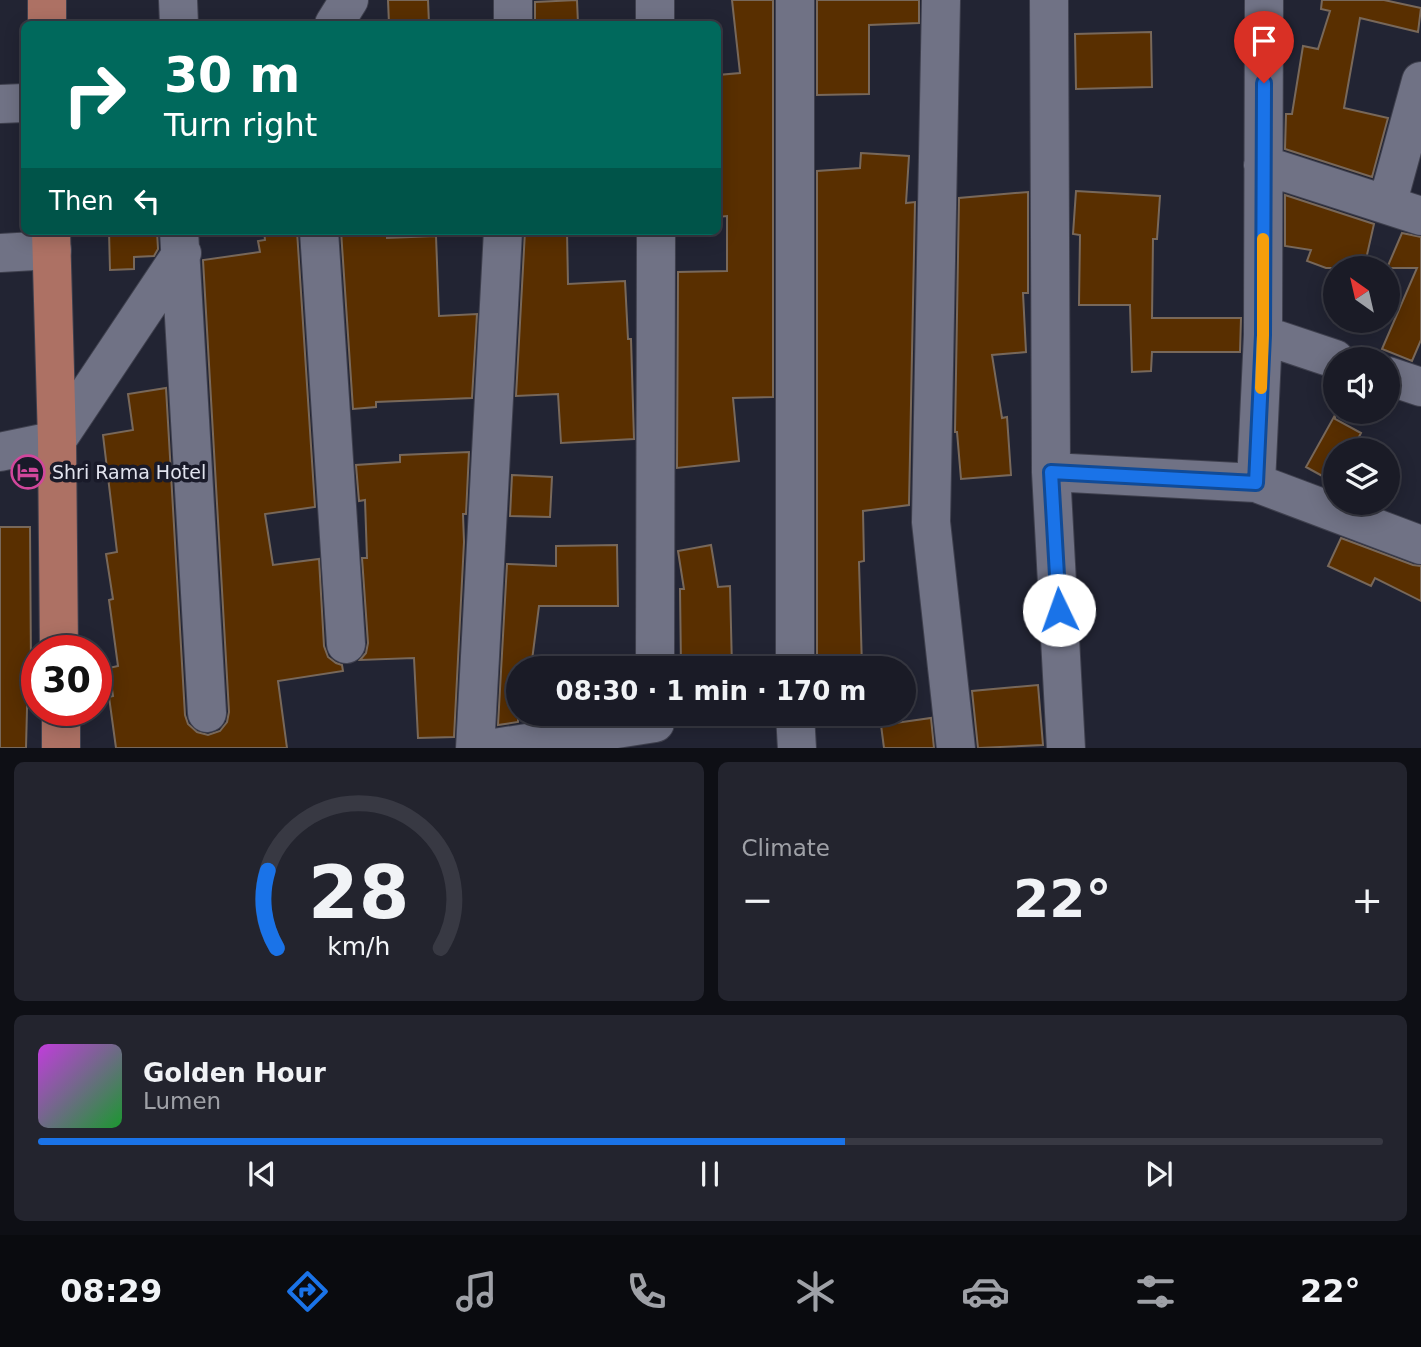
<!DOCTYPE html>
<html lang="en">
<head>
<meta charset="utf-8">
<style>
	body { margin:0; font-family:"DejaVu Sans",sans-serif; background:#23242e; color:#f1f3f6; height:100vh; display:flex; flex-direction:column; font-size:26px; white-space:nowrap }
	* { box-sizing:border-box; margin:0 }
	p { font-size:23px; color:#9fa1a7 }
	.icon { flex:none; width:38px; height:38px; fill:none; stroke:currentColor; stroke-width:2; stroke-linecap:round; stroke-linejoin:round }
	.map { position:relative; height:748px; overflow:hidden }
	.drawer { display:flex; flex-direction:column; gap:14px; padding:14px; background:#0e0f15; flex:1 }
	.drawer>* { flex:none }
	.top-card { position:absolute; left:21px; top:21px; width:700px; height:214px; border-radius:10px; box-shadow:0 4px 18px #0003,0 0 0 2px #383943; background:#00695c; color:#fff; overflow:hidden }
	.needle { width:46px; rotate:326deg }
	.fabs { position:absolute; left:1323px; top:256px; display:grid; gap:14px }
	.fabs a { display:grid; place-items:center; width:77px; height:77px; border-radius:50%; background:#1a1b26; box-shadow:0 4px 18px #0003,0 0 0 2px #383943; font-size:35px }
	.speed { position:absolute; left:21px; top:635px; display:flex; gap:14px; font-size:35px; font-weight:700; text-align:center }
	.speed>* { display:grid; place-content:center; width:91px; height:91px; border-radius:50%; background:#1a1b26; box-shadow:0 4px 18px #0003,0 0 0 2px #383943; line-height:1 }
	.speed .limit { border:10px solid #d22; background:#fff; color:#111 }
	.pin { position:absolute; display:grid; place-items:center; width:60px; height:60px; color:#fff; margin:-72px -30px; border-radius:50% 50% 50% 0; rotate:-45deg; box-shadow:0 0 7px #0007 }
	.pin .icon { rotate:45deg }
	.me { position:absolute; width:77px; margin:-38px; rotate:357deg; stroke-linejoin:round; filter:drop-shadow(0 0 5px #0008) }
	.turn { display:flex; align-items:center; gap:24px; height:147px; padding:0 28px; font-size:32px }
	.turn .icon { width:91px; height:91px; stroke-width:2.5 }
	.turn b { display:block; font-size:49px; line-height:60px }
	.then { display:flex; align-items:center; height:66px; padding:0 28px; background:#0003; gap:14px; font-size:26px }
	.big { font-size:52px; font-weight:600; line-height:1.1 }
	.drawer .widget { flex:1; display:flex; flex-direction:column; justify-content:center; gap:10px; min-width:0; padding:0 24px; border-radius:10px; background:#23242e }
	.drawer .dial { align-items:center; gap:0 }
	.dial svg { height:182px; overflow:visible; fill:none; stroke:#383943; stroke-width:7; stroke-linecap:round; text-anchor:middle }
	.dial text { fill:#f1f3f6; stroke:none }
	.song { display:flex; align-items:center; gap:21px }
	.cover { width:84px; height:84px; border-radius:10px; background:linear-gradient(135deg,hsl(290 70% 55%),hsl(130 70% 35%)) }
	.played { height:7px; border-radius:4px; background:linear-gradient(90deg,#1a73e8 60%,#383943 60%) }
	.keys { display:flex; justify-content:space-around; direction:ltr }
	.heat { display:flex; justify-content:space-between; align-items:center; font-size:38px; direction:ltr }
	.drawer .tiles { flex:1; display:grid; gap:14px; grid-template-columns:1fr 1fr }
	.widget:last-child { grid-column:span 2 }
	.trip { position:absolute; left:506px; top:656px; width:410px; height:70px; border-radius:35px; background:#1a1b26; box-shadow:0 4px 18px #0003,0 0 0 2px #383943; font-weight:600; line-height:70px; text-align:center }
	.tab-bar { display:flex; height:112px; justify-content:space-around; align-items:center; background:#0a0b0f; color:#9fa1a7 }
	.tab-bar .icon { width:49px; height:49px }
	.tab-bar .selected { color:#1a73e8 }
	.tab-bar b { font-size:32px; color:#f1f3f6 }
	.map>svg:first-child { display:block }
	.building { fill:#592f00; stroke:#78685a; stroke-width:2 }
	.lines { fill:none; stroke-linecap:round; stroke-linejoin:round }
	.minor-casing { stroke:#3f404e; stroke-width:40 }
	.major-casing { stroke:#3f404e; stroke-width:40 }
	.minor { stroke:#707285; stroke-width:38 }
	.major { stroke:#ad7164; stroke-width:38 }
	.route-casing { stroke:#114b97; stroke-width:18 }
	.route { stroke:#1a73e8; stroke-width:12 }
	.slow { stroke:#f59e0b; stroke-width:12 }
	.labels { text-anchor:middle; stroke-width:7; stroke-linejoin:round; paint-order:stroke }
	.poi-label { font-size:19px; fill:#e1e3ee; stroke:#191a29; text-anchor:start }
</style>
</head>
<body>
<div class="map">
<svg width="1421" height="749" viewBox="0 0 1421 749">
	<rect width="100%" height="100%" fill="#222433"/>
	<path class="building" d="M388,0h40l1,24h-40z
		M577,0l1,24h-43v-22z
		M732,0h41v397l-40,1 6,63 -62,7 1,-196 49,-1v-55l-9,1v-142l22,-2z
		M817,0h102v23l-50,2v69l-52,1z
		M1322,0h62l37,8 -3,24 -58,-14 -16,90 44,10 -16,59 -87,-28 1,-35h6l11,-68 15,3 12,-38 -9,-2z
		M1151,32l1,55 -76,2 -1,-55z
		M861,153l48,3 -3,47 9,-1 -6,303 -46,6 1,50 -5,1 3,106h-45v-497l43,-3z
		M1076,191l84,5 -3,43h-4l-1,79h89l-1,34h-88l-1,19 -19,1 -2,-67h-51l1,-70 -7,-1z
		M1028,192v101h-5l3,59 -34,3 10,63 5,-1 4,58 -50,4 -4,-47h-2l4,-234z
		M1285,195l89,29 -10,44h-38l-19,-7 4,-11 -26,-4z
		M109,231h48l1,18 -4,7 -20,1v12l-24,1z
		M264,231h33l18,276 -50,7 8,51 46,-6 5,87 4,11 8,6 6,2 1,6 -65,10 9,67h-171l-7,-51 4,-1 -4,-28 9,-2 -9,-66 4,-1 -7,-45 11,-2 -14,-117 30,-5 -5,-36 38,-6 19,327 3,9 9,8 11,3 12,-4 7,-9 2,-10 -26,-452 57,-8 -2,-11 7,-1z
		M341,231h46v7l49,-2 3,80 38,-2 -5,84 -96,4v5l-23,2z
		M525,231h42l1,53 57,-3 3,58h3l3,100 -73,4 -3,-49 -42,2z
		M1402,233l19,4v103l-9,21 -30,-12 35,-81h-30z
		M1335,415v4l26,14 -9,17h-17v33l-29,-16z
		M469,452l-3,62h-3l1,28 -10,195 -36,1 -4,-80 -54,2 6,-7 2,-10 -6,-85h5l-2,-58 -6,1 -3,-36 44,-3v-7z
		M512,475l40,2 -2,40 -40,-1z
		M0,527h30l1,143h-3l-2,78h-26z
		M1341,538l72,27 8,1v35l-46,-23 -4,8 -43,-20z
		M617,545l1,61h-79l-8,62h-13v54l-20,3 9,-161 49,2v-20z
		M711,545l7,42 12,-1 2,82h-51l-1,-79h4l-6,-38z
		M1038,685l5,60 -65,3 -6,-57z
		M931,718l3,30h-50l-3,-23z"/>
	<g class="lines">
		<defs>
			<path id="minor" d="M178,0l1,24
				M655,0v24
				M795,0v668
				M941,0l-10,522 25,227
				M1049,0l2,472 15,277
				M334,24l15,-24
				M513,24v-24
				M0,104l24,-1
				M1263,165l158,51
				M1387,205l34,-124
				M179,231l28,482
				M319,231l27,413
				M0,253l52,-3
				M1263,335l72,24
				M1388,376l33,11
				M0,452l57,-12 125,-187
				M1051,472l205,11 165,62
				M1256,483l7,-148 1,-335
				M655,668l1,-437
				M795,714l2,35
				M475,749l28,-518
				M488,749l167,-26v-9"/>
			<path id="major" d="M47,0v24
				M51,231l6,209 2,211
				M61,710v39"/>
		</defs>
		<use href="#minor" class="minor-casing"/>
		<use href="#major" class="major-casing"/>
		<use href="#minor" class="minor"/>
		<use href="#major" class="major"/>
	</g>
	<g class="lines">
		<defs>
			<path id="route" d="M1059,610l-8,-138 205,11 7,-148 1,-252"/>
		</defs>
		<use href="#route" class="route-casing"/>
		<use href="#route" class="route"/>
		<path class="slow" d="M1261,388l2,-53v-96"/>
	</g>
	<defs>
		<symbol id="hotel-ring" viewBox="-11 -11 22 22"><circle r="9.5" fill="#191a29" stroke="#d1479c" stroke-width="1.5"/><path d="M-6-4.5h1.5V1H6V5H4.5V3h-9V5H-6ZM-4 0a1.8 1.8 0 1 1 3.6 0ZM.5 0V-2.5h3Q6-2.5 6 0Z" fill="#d1479c"/></symbol>
	</defs>
	<g fill-rule="evenodd">
		<use href="#hotel-ring" x="9" y="453" width="38" height="38"/>
	</g>
	<g class="labels">
		<g class="poi-label">
			<text x="52" y="479">Shri Rama Hotel</text>
		</g>
	</g>
</svg>
<div class="fabs">
<a><svg class="needle" viewBox="-14 -14 28 28"><path d="M0-13l5 13h-10z" fill="#e53935"/><path d="M0 13l5-13h-10z" fill="#9fa1a7"/></svg></a>
<a><svg class="icon" aria-label="sound" viewBox="0 0 24 24"><path d="M4 9h4l5-4v14l-5-4H4zM17 9q2 3 0 6"/></svg></a>
<a><svg class="icon" aria-label="layers" viewBox="0 0 24 24"><path d="M12 4l9 5-9 5-9-5zM3 14l9 5 9-5"/></svg></a>
</div>
<div class="speed"><div class="limit">30</div></div>
<div class="pin" style="left:1264px;top:83px;background:#d93025"><svg class="icon" aria-label="arrive" viewBox="0 0 24 24"><path d="M6 21V4h12l-3 4 3 4H6"/></svg></div>
<svg class="me" style="left:1059px;top:610px" viewBox="-20 -20 40 40"><circle r="19" fill="#fff"/><path d="M0-13L10 11 0 6-10 11z" fill="#1a73e8"/></svg>
<div class="trip">08:30 · 1 min · 170 m</div>
<div class="top-card">
<div class="turn"><svg class="icon" aria-label="right" viewBox="0 0 24 24"><path d="M7 20v-9h11M14 6l5 5-5 5"/></svg><div><b>30 m</b>Turn right</div></div>
<div class="then">Then<svg class="icon" aria-label="left" viewBox="0 0 24 24"><path d="M17 20v-9H6M10 6l-5 5 5 5"/></svg></div>
</div>
</div>
<section class="drawer">
<div class="tiles">
<div class="widget dial"><svg viewBox="0 0 100 80">
<path d="M14 69A42 42 0 1 1 86 69"/>
<path d="M14 69A42 42 0 0 1 10 35" stroke="#1a73e8"/>
<text x="50" y="56" font-size="32" font-weight="700">28</text>
<text x="50" y="72" font-size="11">km/h</text>
</svg></div>
<div class="widget"><p>Climate</p>
<div class="heat"><a>−</a><b class="big">22°</b><a>+</a></div>
</div>
<div class="widget">
<div class="song"><i class="cover"></i><div><b>Golden Hour</b><p>Lumen</p></div></div>
<div class="played"></div>
<div class="keys"><svg class="icon" aria-label="previous" viewBox="0 0 24 24"><path d="M18 5L8 12l10 7zM5 5v14"/></svg><svg class="icon" aria-label="pause" viewBox="0 0 24 24"><path d="M8 5v14M16 5v14"/></svg><svg class="icon" aria-label="next" viewBox="0 0 24 24"><path d="M6 5l10 7-10 7zM19 5v14"/></svg></div>
</div>
</div>
</section>
<nav class="tab-bar">
<b>08:29</b>
<svg class="icon selected" aria-label="directions" viewBox="0 0 24 24"><path d="M12 3l9 9-9 9-9-9zM9 14v-3h6M13 9l2 2-2 2"/></svg>
<svg class="icon" aria-label="music" viewBox="0 0 24 24"><path d="M9 18V5l10-2v13"/><circle cx="6" cy="18" r="3"/><circle cx="16" cy="16" r="3"/></svg>
<svg class="icon" aria-label="phone" viewBox="0 0 24 24"><path d="M5 4h4l2 5-3 2q2 4 5 5l2-3 5 2v4C11 20 4 13 5 4z"/></svg>
<svg class="icon" aria-label="climate" viewBox="0 0 24 24"><path d="M12 3v18M4 7l16 10M4 17L20 7"/></svg>
<svg class="icon" aria-label="car" viewBox="0 0 24 24"><path d="M5 17H2v-5l4-1 3-4h7l3 4 3 1v5h-3M9 17h6M6 11h13"/><circle cx="7" cy="17" r="2"/><circle cx="17" cy="17" r="2"/></svg>
<svg class="icon" aria-label="filters" viewBox="0 0 24 24"><path d="M4 7h16M4 17h16"/><circle cx="9" cy="7" r="2"/><circle cx="15" cy="17" r="2"/></svg>
<b>22°</b>
</nav>
</body>
</html>
